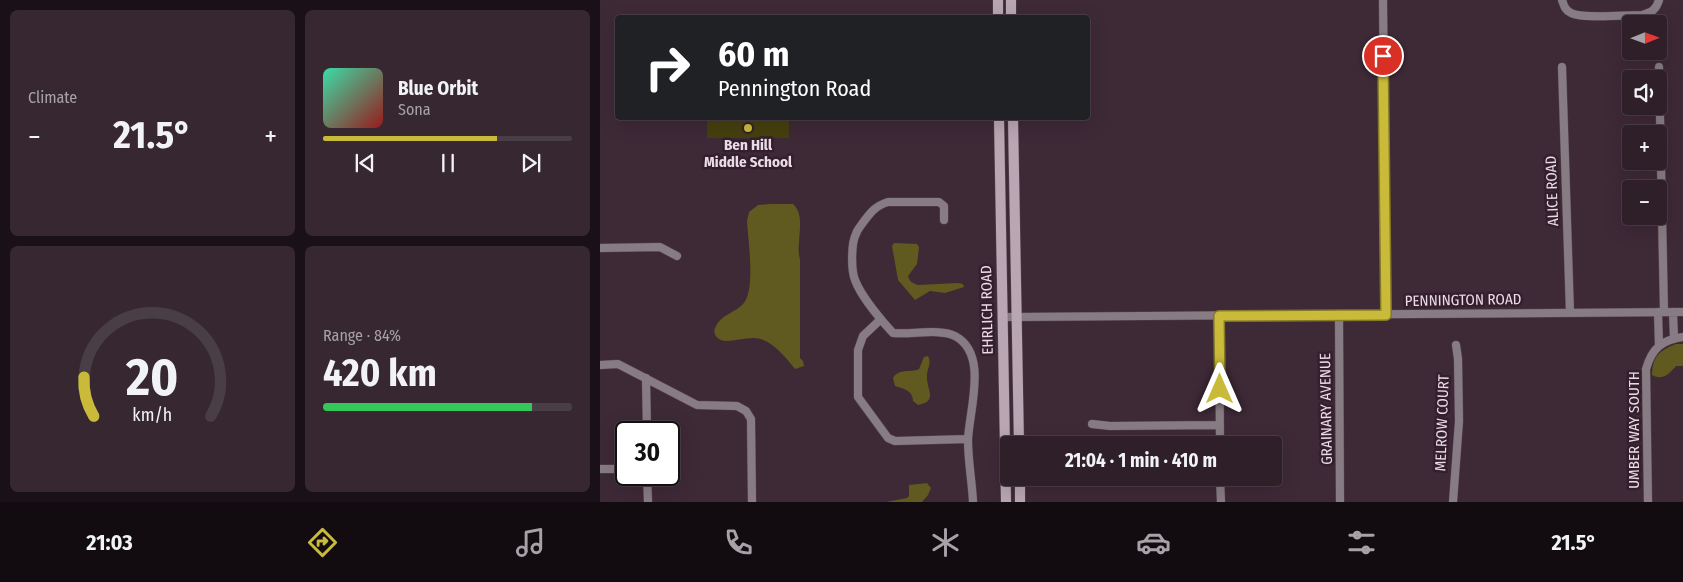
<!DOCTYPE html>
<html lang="en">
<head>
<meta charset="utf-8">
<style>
	body { margin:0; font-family:"Fira Sans Condensed",sans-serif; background:#362731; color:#f1f3f6; height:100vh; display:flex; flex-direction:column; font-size:19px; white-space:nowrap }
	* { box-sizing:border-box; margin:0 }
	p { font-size:16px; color:#a7a2a8 }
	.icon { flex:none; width:28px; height:28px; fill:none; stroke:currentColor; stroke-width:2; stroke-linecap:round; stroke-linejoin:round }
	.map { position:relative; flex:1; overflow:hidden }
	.details { display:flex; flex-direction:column; gap:10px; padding:10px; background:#191117; width:600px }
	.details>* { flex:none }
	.top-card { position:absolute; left:15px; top:15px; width:475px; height:105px; border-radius:5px; box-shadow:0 5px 20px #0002,0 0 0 1px #493d46; background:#202124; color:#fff; overflow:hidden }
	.needle { width:32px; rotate:89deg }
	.buttons { position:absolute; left:1022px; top:15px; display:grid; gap:10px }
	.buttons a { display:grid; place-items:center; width:45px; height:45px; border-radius:5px; background:#2e1f29; box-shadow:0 5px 20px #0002,0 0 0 1px #493d46; font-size:25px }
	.speed { position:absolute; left:15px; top:421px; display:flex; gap:10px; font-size:25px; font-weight:700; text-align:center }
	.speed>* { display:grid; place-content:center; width:65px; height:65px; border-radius:50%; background:#2e1f29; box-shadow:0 5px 20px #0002,0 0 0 1px #493d46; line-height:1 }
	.speed .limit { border:2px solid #111; border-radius:8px; background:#fff; color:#111 }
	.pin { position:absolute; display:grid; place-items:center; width:42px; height:42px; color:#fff; margin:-21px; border:2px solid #fff; border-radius:50%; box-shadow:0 1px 5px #0007 }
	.me { position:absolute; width:55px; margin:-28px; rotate:0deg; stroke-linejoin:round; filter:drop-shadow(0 0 4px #0008) }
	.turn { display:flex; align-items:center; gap:18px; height:105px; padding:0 20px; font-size:22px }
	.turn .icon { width:65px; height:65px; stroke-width:2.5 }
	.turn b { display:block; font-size:35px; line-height:42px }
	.big { font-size:38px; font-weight:700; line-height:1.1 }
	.details .tile { flex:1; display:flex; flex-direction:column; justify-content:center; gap:8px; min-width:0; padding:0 18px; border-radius:8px; background:#362731 }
	.details .dial { align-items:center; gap:0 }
	.dial svg { height:130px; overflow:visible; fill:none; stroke:#493d46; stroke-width:7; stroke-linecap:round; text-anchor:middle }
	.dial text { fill:#f1f3f6; stroke:none }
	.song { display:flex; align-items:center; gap:15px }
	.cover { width:60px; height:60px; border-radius:8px; background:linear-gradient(135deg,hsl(160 70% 55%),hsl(0 70% 35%)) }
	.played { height:5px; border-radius:2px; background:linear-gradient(90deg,#c9ba3a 70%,#493d46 70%) }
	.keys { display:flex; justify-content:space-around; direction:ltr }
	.heat { display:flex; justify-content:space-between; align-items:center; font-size:28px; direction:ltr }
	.charge { height:8px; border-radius:4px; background:linear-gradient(90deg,#34c759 84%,#493d46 0) }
	.details .tiles { flex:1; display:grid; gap:10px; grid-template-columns:repeat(2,1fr) }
	.trip { position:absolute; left:400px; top:436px; width:282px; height:50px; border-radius:5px; background:#2e1f29; box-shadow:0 5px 20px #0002,0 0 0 1px #493d46; font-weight:700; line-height:50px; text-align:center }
	.dock { display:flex; height:80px; justify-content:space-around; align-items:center; background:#120c10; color:#a7a2a8 }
	.dock .icon { width:35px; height:35px }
	.dock .current { color:#c9ba3a }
	.dock b { font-size:22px; color:#f1f3f6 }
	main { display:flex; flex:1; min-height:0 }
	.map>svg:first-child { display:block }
	.green { fill:#453f0e }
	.water { fill:#605920 }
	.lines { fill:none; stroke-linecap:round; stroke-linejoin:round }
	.minor-casing { stroke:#5a4653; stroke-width:9 }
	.secondary-casing { stroke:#5a4653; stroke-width:11 }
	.minor { stroke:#877c83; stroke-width:8 }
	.secondary { stroke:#b8a6b2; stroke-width:10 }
	.route-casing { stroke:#837926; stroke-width:12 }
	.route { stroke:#c9ba3a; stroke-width:9 }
	.poi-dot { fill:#c9ba3a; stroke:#331f2d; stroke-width:2 }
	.labels { text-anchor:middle; stroke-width:5; stroke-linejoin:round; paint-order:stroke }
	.poi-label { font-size:15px; font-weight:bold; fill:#eadce5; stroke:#331f2d }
	.street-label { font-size:15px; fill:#eadce5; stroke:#331f2d }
</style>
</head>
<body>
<main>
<section class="details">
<div class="tiles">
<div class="tile"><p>Climate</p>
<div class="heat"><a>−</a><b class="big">21.5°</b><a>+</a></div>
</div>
<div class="tile">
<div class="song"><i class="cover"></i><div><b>Blue Orbit</b><p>Sona</p></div></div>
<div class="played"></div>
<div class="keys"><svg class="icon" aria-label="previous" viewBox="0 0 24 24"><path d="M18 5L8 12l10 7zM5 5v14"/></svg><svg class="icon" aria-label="pause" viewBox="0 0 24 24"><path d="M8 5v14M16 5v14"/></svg><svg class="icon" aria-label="next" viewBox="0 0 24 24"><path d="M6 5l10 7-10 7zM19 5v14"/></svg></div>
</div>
<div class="tile dial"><svg viewBox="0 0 100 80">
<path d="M14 69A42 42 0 1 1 86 69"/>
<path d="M14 69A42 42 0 0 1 8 45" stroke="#c9ba3a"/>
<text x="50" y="56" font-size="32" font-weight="700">20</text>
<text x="50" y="72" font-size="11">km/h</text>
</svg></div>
<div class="tile"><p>Range · 84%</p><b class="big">420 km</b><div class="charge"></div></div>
</div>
</section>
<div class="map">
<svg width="1083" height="502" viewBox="0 0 1083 502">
	<rect width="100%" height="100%" fill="#3e2937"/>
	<path class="green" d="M107,118h82v20h-82z"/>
	<path class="water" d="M170,204h23c11,10 6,27 6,40 -1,5 0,11 1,16v98l3,3 1,5 -9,3c-10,-12 -24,-31 -42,-31 -9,0 -18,3 -27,3 -8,0 -15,-7 -10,-15 5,-11 20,-14 27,-22 13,-13 5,-64 4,-83l2,-9 9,-7z
		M294,243l23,1 2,3 -2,17 -9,12c2,6 4,7 10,9l40,-2 5,1 1,3 -19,6 -15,-2 -15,9 -17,-20 -6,-34z
		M1076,344h7v22h-7c-7,8 -13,15 -24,9 0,-18 8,-25 24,-31z
		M328,356c4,8 -1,12 -1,20 -1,13 12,25 -9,29l-5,-4c0,-11 -10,-12 -18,-15l-2,-8c6,-10 17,-5 26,-9l5,-12z
		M327,483l4,5 -3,7 -6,7h-36l21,-4 2,-2v-11z"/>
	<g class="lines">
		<defs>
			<path id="minor" d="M783,0l3,315
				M962,0c2,6 3,10 9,13 10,6 56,2 71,2 10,-3 14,-5 17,-15
				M962,67l8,246
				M1059,67l5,245
				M344,220v-14l-5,-4h-51c-13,4 -18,11 -26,22 -2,3 -5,6 -6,10 -5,9 -5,36 -1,46 6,16 26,40 38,53 18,2 46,-5 62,3 34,18 14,74 13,104 0,21 4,41 5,62
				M0,248l60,-1 17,9
				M1058,312l1,34
				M1073,312l1,27
				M739,315l1,187
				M619,316l1,129
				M402,317l681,-5
				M281,319l-18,17 -5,14v47l30,41 7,3 73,-2
				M0,365l18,-1 79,41 40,1 9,5 5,8 1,83
				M46,378l1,54
				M492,424l18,2 110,-1
				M0,469h26
				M47,475l1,27
				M620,478l1,24
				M853,502l6,-81 -1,-62 -2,-14
				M1048,502l-2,-133c6,-21 16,-29 37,-32"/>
			<path id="secondary" d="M398,0v18
				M411,0v18
				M399,118l7,384
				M413,118l6,327
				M420,478v24"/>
		</defs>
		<use href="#minor" class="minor-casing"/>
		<use href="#secondary" class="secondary-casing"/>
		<use href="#minor" class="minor"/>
		<use href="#secondary" class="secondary"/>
	</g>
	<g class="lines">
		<defs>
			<path id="route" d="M620,389l-1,-73 167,-1 -3,-259"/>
		</defs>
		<use href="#route" class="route-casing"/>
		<use href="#route" class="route"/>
	</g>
	<circle class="poi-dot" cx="148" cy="128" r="5"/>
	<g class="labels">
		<g class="poi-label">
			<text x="148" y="150">Ben Hill<tspan x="148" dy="17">Middle School</tspan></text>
		</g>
		<g class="street-label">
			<text transform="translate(952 191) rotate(-92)" y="5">ALICE ROAD</text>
			<text transform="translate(863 300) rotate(-1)" y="5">PENNINGTON ROAD</text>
			<text transform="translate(387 310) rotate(-91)" y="5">EHRLICH ROAD</text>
			<text transform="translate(726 409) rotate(-91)" y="5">GRAINARY AVENUE</text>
			<text transform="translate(842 423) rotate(-88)" y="5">MELROW COURT</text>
			<text transform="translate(1034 430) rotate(-90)" y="5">UMBER WAY SOUTH</text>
		</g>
	</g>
</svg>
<div class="buttons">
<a><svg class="needle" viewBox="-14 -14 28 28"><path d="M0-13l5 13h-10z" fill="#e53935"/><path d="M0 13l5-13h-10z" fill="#a7a2a8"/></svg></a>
<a><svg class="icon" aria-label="sound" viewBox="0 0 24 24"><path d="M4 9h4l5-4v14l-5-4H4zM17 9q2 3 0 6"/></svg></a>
<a>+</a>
<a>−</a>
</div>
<div class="speed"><div class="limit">30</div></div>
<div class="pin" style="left:783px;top:56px;background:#d93025"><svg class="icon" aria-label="arrive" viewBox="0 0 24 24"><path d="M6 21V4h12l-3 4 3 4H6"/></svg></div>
<svg class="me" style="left:620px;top:389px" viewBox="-20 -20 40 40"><path d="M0-17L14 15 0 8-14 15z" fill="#c9ba3a" stroke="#fff" stroke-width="4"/></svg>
<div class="trip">21:04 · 1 min · 410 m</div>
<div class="top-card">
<div class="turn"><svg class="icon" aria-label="right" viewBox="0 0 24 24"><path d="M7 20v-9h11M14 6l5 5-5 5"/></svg><div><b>60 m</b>Pennington Road</div></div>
</div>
</div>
</main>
<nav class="dock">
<b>21:03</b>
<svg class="icon current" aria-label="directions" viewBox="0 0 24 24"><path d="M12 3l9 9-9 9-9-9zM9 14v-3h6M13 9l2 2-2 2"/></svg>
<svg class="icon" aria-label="music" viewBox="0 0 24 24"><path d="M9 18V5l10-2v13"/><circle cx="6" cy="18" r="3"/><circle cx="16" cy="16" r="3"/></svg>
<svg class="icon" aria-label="phone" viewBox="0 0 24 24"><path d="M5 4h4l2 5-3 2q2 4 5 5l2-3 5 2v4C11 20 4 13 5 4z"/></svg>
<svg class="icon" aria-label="climate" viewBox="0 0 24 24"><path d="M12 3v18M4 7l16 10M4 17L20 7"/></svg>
<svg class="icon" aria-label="car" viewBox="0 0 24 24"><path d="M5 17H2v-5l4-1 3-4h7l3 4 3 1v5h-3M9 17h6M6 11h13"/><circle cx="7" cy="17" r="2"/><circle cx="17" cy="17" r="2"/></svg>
<svg class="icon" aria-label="filters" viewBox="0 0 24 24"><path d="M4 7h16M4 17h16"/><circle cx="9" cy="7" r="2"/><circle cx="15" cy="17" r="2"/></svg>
<b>21.5°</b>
</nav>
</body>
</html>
